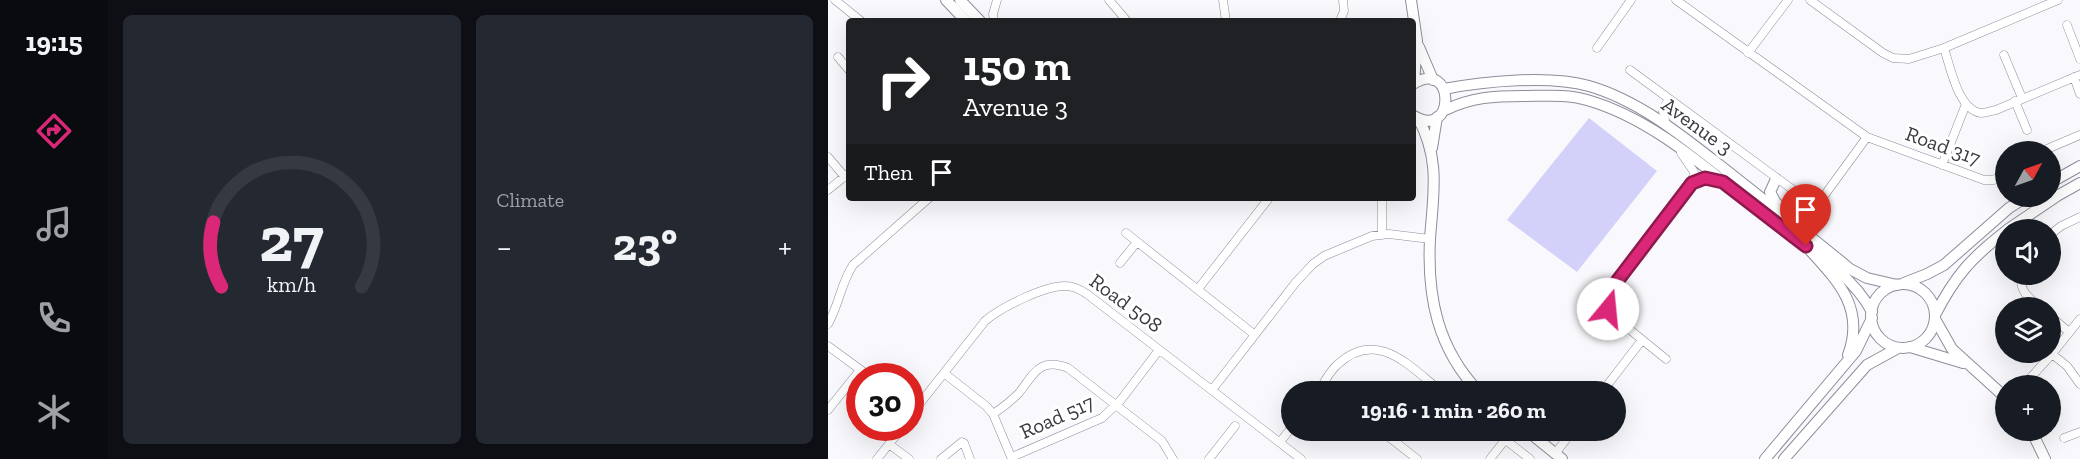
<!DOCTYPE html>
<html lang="en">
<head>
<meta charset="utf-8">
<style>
	body { margin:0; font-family:"Zilla Slab",serif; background:#242831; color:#f1f3f6; height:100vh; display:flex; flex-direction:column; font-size:22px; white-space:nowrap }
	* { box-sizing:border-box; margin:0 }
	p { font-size:20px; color:#9ea1a6 }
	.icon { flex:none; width:33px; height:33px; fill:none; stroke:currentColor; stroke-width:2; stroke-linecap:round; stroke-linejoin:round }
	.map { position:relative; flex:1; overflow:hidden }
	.details { display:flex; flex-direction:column; gap:15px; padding:15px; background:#0d0f14; width:720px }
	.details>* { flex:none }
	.banner { position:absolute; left:18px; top:18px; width:570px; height:183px; border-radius:6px; box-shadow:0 6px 24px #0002; background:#202124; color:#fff; overflow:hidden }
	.needle { width:39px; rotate:50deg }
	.tools { position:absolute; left:1167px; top:141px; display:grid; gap:12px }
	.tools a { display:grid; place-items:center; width:66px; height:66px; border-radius:50%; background:#171b24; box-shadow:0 6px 24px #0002; font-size:30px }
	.speed { position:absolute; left:18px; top:363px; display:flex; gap:12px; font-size:30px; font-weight:700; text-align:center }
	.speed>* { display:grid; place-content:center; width:78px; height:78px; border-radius:50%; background:#171b24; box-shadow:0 6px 24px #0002; line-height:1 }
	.speed .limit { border:9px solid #d22; background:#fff; color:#111 }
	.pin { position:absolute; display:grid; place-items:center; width:51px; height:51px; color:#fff; margin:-62px -26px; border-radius:50% 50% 50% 0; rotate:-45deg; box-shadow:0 0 6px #0007 }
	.pin .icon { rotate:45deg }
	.me { position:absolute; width:66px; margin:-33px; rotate:17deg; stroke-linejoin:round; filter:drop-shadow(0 0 4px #0008) }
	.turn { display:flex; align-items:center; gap:21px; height:126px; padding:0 18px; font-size:27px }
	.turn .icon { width:78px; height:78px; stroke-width:2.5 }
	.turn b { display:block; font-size:42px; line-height:51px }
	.then { display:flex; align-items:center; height:57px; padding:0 18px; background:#0003; gap:12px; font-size:22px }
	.big { font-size:45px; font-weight:700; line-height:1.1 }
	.details .card { flex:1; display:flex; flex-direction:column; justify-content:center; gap:9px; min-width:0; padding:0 21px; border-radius:9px; background:#242831 }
	.details .dial { align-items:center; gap:0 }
	.dial svg { height:156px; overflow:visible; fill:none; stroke:#363941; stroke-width:7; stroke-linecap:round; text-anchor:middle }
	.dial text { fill:#f1f3f6; stroke:none }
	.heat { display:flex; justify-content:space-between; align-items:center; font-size:33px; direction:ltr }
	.details .tiles { flex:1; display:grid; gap:15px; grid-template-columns:repeat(2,1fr) }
	.trip { position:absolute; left:453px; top:381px; width:345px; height:60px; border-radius:30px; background:#171b24; box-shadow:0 6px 24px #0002; font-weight:700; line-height:60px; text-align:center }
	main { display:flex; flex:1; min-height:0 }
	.menu { display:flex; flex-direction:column; width:108px; justify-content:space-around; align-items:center; background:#090b0e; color:#9ea1a6 }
	.menu .icon { width:42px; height:42px }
	.menu .selected { color:#db2777 }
	.menu b { font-size:27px; color:#f1f3f6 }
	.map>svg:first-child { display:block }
	.green { fill:#d3d1f9 }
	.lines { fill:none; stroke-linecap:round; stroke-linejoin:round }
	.minor-casing { stroke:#8d8d9c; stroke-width:9 }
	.tertiary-casing { stroke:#8d8d9c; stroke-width:12 }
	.secondary-casing { stroke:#8d8d9c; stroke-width:12 }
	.minor { stroke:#fff; stroke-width:8 }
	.tertiary { stroke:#fff; stroke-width:10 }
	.secondary { stroke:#fff; stroke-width:10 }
	.route-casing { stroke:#8e194d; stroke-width:15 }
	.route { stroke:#db2777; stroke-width:10 }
	.labels { text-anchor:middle; stroke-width:6; stroke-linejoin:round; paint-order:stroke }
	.street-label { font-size:21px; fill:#3a3a41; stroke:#fff }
</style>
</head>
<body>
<main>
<nav class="menu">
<b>19:15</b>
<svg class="icon selected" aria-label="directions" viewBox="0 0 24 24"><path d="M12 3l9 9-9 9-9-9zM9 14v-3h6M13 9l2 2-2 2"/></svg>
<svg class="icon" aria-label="music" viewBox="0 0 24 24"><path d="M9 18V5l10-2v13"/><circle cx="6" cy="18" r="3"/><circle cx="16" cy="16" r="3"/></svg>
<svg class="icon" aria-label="phone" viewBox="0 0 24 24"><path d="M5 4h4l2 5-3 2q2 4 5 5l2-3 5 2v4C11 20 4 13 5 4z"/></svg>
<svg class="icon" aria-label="climate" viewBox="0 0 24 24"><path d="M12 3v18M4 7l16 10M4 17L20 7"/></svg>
</nav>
<section class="details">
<div class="tiles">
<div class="card dial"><svg viewBox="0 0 100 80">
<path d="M14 69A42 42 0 1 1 86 69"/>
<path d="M14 69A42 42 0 0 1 10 36" stroke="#db2777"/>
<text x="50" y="56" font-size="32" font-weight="700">27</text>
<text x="50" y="72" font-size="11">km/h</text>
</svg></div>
<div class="card"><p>Climate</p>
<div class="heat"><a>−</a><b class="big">23°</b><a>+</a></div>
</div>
</div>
</section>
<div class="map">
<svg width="1252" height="459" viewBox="0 0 1252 459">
	<rect width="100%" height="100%" fill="#f9f9fd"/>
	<path class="green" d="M761,118l68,53 -80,101 -70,-52z"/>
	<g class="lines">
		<defs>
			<path id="minor" d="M7,0l26,21
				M281,0l18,21
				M395,0l3,21
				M848,0l191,137 117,43h10l12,-9
				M982,0l73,53 10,5 16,1 35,-11 114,-48
				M166,21l-1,-7 4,-14
				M512,21l4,-10 -1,-11
				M1239,25l13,34
				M769,48l34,-48
				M1116,48c6,18 14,62 37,65 5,0 10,-2 15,-3l84,-35
				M920,53l40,-53
				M1176,55l18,43
				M10,57l11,13
				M802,70l181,133 10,-3 46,-63
				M1246,77l6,17
				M1187,101l12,29
				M838,125l-3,-14 5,-11
				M1212,152l40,-17
				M0,157l17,20
				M1114,165l24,-61
				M864,183l13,-5 17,4
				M0,190l21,-17
				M554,198v37
				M298,233l129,102
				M1222,235l11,-9 19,-9
				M292,263l17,-21
				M1194,274c-4,17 7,24 19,34
				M370,289l71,-91
				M1222,316l19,16
				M0,324c11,-19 13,-41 25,-59l76,-67
				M0,346l41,30
				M1224,354l15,12 13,18
				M838,359l-53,-43 -6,-14 8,-18 77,-101 2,-11 -13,-19
				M116,373l42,33 7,8 19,45
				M1195,386l29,-32 28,-35
				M384,390l84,-108 17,-18 11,-8 48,-20 17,-2 41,5
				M490,392c6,-9 11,-20 19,-27 40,-38 73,2 105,27
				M774,392l40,-52
				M0,410l32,-40
				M165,414c9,-6 18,-13 26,-21 15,-19 20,-36 49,-25l94,73 11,18
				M82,416l75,-95c15,-13 60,-36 81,-35 8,0 15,4 21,8l214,165
				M552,430l37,29
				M665,430l37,29
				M1236,438l16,-6
				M452,442l12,-15
				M61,444l20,15
				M727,454l18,-24
				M184,457l90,-39 18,-17 39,-51
				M49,459l25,-31
				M113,459l21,-17 2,1 6,16
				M381,459l26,-33
				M662,459l15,-19"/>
			<path id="tertiary" d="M118,0l20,21
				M132,0l20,21
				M583,0l6,41 -3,42
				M591,47l14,33
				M585,84c43,-27 43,57 1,32
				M616,89c41,-8 106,-14 145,-3 55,16 102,57 147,92 38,30 77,60 114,91l17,9 30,7
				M617,110c27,-13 49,-14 79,-14 21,0 43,-2 63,4 70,20 126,75 182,118 34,26 83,55 103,94
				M590,118c23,42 15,77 12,121 -3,59 8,110 49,153
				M604,148l5,-31
				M948,179l-6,13 6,11 5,4
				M1107,319l17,30 54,49
				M1082,347l53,16
				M698,430l36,29
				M1203,430l14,29"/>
			<path id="secondary" d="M1222,183l30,-17
				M1179,230l50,-34 23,-13
				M978,246c30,33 60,61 42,109
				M1076,283l23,-9 17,-9 65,-57 19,-12
				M1043 316a32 32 0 1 1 64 0a32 32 0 1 1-64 0Z
				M1107,315c20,-39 36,-57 71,-84
				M937,459l91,-108 16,-33
				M956,459l83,-94 31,-17"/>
		</defs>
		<use href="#minor" class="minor-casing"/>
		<use href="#tertiary" class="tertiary-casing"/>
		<use href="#secondary" class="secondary-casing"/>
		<use href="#minor" class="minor"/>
		<use href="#tertiary" class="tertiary"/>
		<use href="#secondary" class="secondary"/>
	</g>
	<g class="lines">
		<defs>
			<path id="route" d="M780,309l-1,-7 8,-18 77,-101 13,-5 18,4 83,64"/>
		</defs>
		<use href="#route" class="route-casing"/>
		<use href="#route" class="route"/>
	</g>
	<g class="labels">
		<g class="street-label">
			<text transform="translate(869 126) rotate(36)" y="7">Avenue 3</text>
			<text transform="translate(1115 146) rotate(20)" y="7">Road 317</text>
			<text transform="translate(298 303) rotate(36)" y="7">Road 508</text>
			<text transform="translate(229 417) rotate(-24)" y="7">Road 517</text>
		</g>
	</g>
</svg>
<div class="tools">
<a><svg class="needle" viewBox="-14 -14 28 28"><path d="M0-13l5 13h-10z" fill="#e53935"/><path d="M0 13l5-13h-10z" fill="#9ea1a6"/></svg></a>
<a><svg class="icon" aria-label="sound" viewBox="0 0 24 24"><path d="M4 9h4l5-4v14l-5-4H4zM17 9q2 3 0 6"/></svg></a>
<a><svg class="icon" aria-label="layers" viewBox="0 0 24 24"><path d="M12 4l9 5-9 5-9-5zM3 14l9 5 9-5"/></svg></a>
<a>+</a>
</div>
<div class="speed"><div class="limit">30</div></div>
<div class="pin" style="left:978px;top:246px;background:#d93025"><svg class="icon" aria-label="arrive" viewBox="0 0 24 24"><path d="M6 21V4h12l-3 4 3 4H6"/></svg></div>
<svg class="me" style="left:780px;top:309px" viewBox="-20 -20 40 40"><circle r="19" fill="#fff"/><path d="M0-13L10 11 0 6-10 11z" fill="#db2777"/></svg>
<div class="trip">19:16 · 1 min · 260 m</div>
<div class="banner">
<div class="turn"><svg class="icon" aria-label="right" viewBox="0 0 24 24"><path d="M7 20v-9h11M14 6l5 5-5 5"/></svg><div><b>150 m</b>Avenue 3</div></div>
<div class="then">Then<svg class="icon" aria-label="arrive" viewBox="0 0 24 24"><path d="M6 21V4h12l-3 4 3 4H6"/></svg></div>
</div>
</div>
</main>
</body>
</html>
